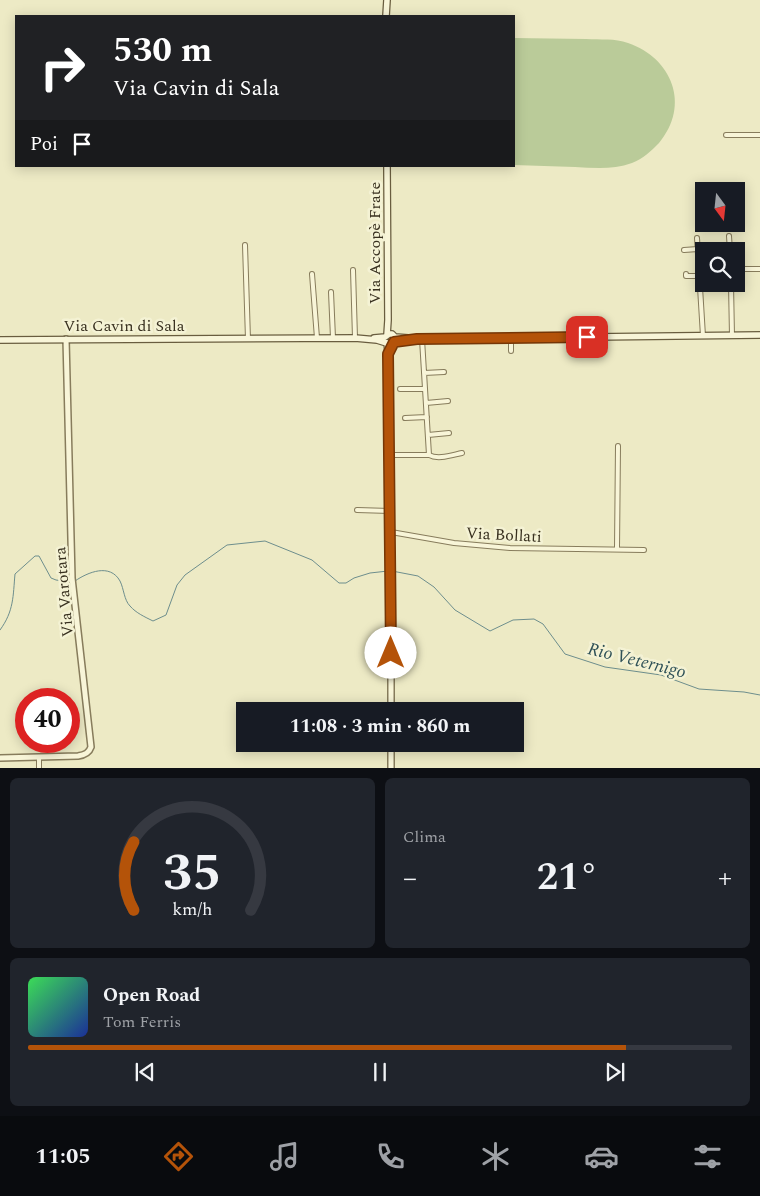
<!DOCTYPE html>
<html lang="it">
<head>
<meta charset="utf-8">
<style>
	body { margin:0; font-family:Spectral,serif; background:#20242c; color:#f1f3f6; height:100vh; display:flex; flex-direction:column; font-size:19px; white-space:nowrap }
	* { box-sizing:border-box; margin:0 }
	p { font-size:16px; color:#9ea1a6 }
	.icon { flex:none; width:28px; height:28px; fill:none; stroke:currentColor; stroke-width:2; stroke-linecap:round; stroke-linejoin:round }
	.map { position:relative; height:768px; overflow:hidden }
	.details { display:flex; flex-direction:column; gap:10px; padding:10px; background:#0d0f14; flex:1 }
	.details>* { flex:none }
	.guide { position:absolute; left:15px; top:15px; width:500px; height:152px; border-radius:0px; box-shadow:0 2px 12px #0003; background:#202124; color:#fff; overflow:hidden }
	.needle { width:32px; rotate:165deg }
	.controls { position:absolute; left:695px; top:182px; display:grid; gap:10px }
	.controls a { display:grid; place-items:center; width:50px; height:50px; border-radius:0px; background:#171b24; box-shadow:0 2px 12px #0003; font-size:25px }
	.speed { position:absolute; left:15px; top:688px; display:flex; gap:10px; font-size:25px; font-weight:700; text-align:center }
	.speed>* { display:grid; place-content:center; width:65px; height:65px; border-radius:50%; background:#171b24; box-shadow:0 2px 12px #0003; line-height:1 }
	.speed .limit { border:8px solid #d22; background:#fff; color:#111 }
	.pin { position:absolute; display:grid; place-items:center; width:42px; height:42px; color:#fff; margin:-21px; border-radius:10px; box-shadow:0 2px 8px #0006 }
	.me { position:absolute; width:55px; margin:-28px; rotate:0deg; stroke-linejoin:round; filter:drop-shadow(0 0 4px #0008) }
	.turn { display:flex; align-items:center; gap:18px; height:105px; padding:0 15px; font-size:22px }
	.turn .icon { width:65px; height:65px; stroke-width:2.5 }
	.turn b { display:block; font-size:35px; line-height:42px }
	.then { display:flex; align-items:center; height:48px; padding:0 15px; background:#0003; gap:10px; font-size:19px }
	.big { font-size:38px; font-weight:700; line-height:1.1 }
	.details .tile { flex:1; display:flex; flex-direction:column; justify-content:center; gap:8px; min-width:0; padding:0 18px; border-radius:8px; background:#20242c }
	.details .dial { align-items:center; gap:0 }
	.dial svg { height:130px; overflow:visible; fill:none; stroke:#363941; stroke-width:7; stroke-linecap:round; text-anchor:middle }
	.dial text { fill:#f1f3f6; stroke:none }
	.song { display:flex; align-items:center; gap:15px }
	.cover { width:60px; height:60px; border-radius:8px; background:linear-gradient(135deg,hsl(130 70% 55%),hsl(230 70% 35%)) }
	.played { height:5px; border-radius:2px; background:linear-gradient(90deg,#b45309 85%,#363941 85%) }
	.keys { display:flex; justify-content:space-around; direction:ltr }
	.heat { display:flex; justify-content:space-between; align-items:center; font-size:28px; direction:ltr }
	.details .tiles { flex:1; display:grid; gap:10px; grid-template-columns:1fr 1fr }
	.tile:last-child { grid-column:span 2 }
	.trip { position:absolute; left:236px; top:702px; width:288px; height:50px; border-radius:0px; background:#171b24; box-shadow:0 2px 12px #0003; font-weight:700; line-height:50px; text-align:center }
	.dock { display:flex; height:80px; justify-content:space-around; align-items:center; background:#090b0e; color:#9ea1a6 }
	.dock .icon { width:35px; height:35px }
	.dock .on { color:#b45309 }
	.dock b { font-size:22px; color:#f1f3f6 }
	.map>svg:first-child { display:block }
	.green { fill:#bacb99 }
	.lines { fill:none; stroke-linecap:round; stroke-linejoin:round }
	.stream { stroke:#6d8e8d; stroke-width:1 }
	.minor-casing { stroke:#877c5c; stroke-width:6 }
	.tertiary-casing { stroke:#877c5c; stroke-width:8 }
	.secondary-casing { stroke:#695d3f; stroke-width:8 }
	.minor { stroke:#f8f5d8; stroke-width:4 }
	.tertiary { stroke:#f8f5d8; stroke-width:5 }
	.secondary { stroke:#f8f5d8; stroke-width:5.5 }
	.route-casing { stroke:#753606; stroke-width:12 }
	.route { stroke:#b45309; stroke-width:9 }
	.labels { text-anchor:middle; stroke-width:5; stroke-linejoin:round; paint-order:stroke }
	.street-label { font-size:16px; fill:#38301f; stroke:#f4f2d4 }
	.water-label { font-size:18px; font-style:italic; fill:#2f5157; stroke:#f4f2d4 }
</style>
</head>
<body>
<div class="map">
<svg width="760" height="769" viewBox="0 0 760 769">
	<rect width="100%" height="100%" fill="#edeac5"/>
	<path class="green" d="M514,38c24,0 48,1 72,1 14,1 29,-1 42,4 44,15 63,62 31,100 -8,8 -16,16 -27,20 -19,7 -38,5 -57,4 -21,-1 -41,-1 -61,-2z"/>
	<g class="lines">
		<path class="stream" d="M392,571l26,5 16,11 21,23 35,21 23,-11 21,-1 9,5 22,30 40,13 56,8 38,14 45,3 16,3
			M75,581c13,-9 35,-18 45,0 4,8 4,19 10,25 6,7 15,11 23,15l13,-6 11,-30 8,-10 42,-30 38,-4 47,19 27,23h7l8,-5 16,-5 18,-2
			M0,630c14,-19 13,-34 15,-56l20,-18h4l12,22 5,2 15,2"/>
		<defs>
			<path id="minor" d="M726,135h34
				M729,236l1,15
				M697,238l6,98
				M245,245l3,94
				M684,250l14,-1
				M736,269h24
				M353,270l2,68
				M312,274l5,64
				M686,274v2h13
				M731,284l1,52
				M331,292l2,46
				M511,337v14
				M424,373l20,-1
				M400,389h25
				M426,403l22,-2
				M405,418l22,-1
				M428,435l21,-2
				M390,455h39l-7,-116
				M429,455c9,5 23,0 33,-2
				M357,510l33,1
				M391,532l63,11 56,5 134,2
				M617,549l1,-103
				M39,757v12"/>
			<path id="tertiary" d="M387,343l1,11 3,221v136
				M391,744v25
				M0,758l78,-2c7,-1 11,-3 13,-9l-19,-169 -6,-239"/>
			<path id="secondary" d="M386,16l1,-16
				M387,335l1,-15 -1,-154
				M374,338l11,-1 4,-3h3l3,3 27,2 338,-4
				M0,340l355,-2 22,2 13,4 4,-2 23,-3"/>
		</defs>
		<use href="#minor" class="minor-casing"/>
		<use href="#tertiary" class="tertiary-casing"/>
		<use href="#secondary" class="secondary-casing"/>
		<use href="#minor" class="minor"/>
		<use href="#tertiary" class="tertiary"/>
		<use href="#secondary" class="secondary"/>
	</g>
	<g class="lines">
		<defs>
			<path id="route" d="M391,653l-3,-299 6,-12 23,-3 170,-2"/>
		</defs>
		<use href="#route" class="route-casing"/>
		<use href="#route" class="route"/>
	</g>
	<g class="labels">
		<g class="street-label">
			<text transform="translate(374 243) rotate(-90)" y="6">Via Accopè Frate</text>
			<text x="124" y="331">Via Cavin di Sala</text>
			<text transform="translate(504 534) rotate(3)" y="6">Via Bollati</text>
			<text transform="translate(63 592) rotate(-95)" y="6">Via Varotara</text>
		</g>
		<g class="water-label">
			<text transform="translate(637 660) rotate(14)" y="6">Rio Veternigo</text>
		</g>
	</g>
</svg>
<div class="controls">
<a><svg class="needle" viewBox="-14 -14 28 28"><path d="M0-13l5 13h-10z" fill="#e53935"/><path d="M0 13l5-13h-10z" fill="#9ea1a6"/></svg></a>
<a><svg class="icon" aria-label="search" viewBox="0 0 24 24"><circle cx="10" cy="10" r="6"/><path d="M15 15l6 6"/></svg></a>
</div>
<div class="speed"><div class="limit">40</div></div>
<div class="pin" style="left:587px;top:337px;background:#d93025"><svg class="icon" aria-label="arrive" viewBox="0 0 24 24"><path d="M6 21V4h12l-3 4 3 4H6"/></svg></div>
<svg class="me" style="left:391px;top:653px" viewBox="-20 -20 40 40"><circle r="19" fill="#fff"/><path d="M0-13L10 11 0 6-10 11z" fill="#b45309"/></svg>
<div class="trip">11:08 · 3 min · 860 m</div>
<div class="guide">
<div class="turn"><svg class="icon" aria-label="right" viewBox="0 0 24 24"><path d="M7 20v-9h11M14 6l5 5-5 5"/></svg><div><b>530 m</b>Via Cavin di Sala</div></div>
<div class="then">Poi<svg class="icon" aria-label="arrive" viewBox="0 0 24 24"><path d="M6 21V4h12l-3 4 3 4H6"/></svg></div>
</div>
</div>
<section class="details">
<div class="tiles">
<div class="tile dial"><svg viewBox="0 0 100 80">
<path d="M14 69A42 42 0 1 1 86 69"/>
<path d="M14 69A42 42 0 0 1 14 27" stroke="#b45309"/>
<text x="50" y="56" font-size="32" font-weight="700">35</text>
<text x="50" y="72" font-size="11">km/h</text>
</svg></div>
<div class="tile"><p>Clima</p>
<div class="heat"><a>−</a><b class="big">21°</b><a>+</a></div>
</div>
<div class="tile">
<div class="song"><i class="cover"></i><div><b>Open Road</b><p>Tom Ferris</p></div></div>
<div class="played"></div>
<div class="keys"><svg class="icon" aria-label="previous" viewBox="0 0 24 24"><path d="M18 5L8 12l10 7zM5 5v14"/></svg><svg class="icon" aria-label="pause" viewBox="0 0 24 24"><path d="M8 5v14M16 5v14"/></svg><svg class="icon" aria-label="next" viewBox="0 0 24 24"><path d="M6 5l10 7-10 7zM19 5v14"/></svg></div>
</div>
</div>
</section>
<nav class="dock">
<b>11:05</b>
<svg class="icon on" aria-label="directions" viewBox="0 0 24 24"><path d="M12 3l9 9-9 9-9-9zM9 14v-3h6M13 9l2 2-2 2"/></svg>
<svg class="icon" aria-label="music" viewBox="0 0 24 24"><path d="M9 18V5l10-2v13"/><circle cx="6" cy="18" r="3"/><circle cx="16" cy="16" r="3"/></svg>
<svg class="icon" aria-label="phone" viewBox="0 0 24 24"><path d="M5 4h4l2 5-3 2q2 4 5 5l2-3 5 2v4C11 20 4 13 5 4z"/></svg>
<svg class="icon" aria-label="climate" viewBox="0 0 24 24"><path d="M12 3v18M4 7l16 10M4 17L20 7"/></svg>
<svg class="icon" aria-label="car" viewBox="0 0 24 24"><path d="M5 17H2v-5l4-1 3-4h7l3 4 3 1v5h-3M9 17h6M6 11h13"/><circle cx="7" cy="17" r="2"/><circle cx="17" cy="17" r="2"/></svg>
<svg class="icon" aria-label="filters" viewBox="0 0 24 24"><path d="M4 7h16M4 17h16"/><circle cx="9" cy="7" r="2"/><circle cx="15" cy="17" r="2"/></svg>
</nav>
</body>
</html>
